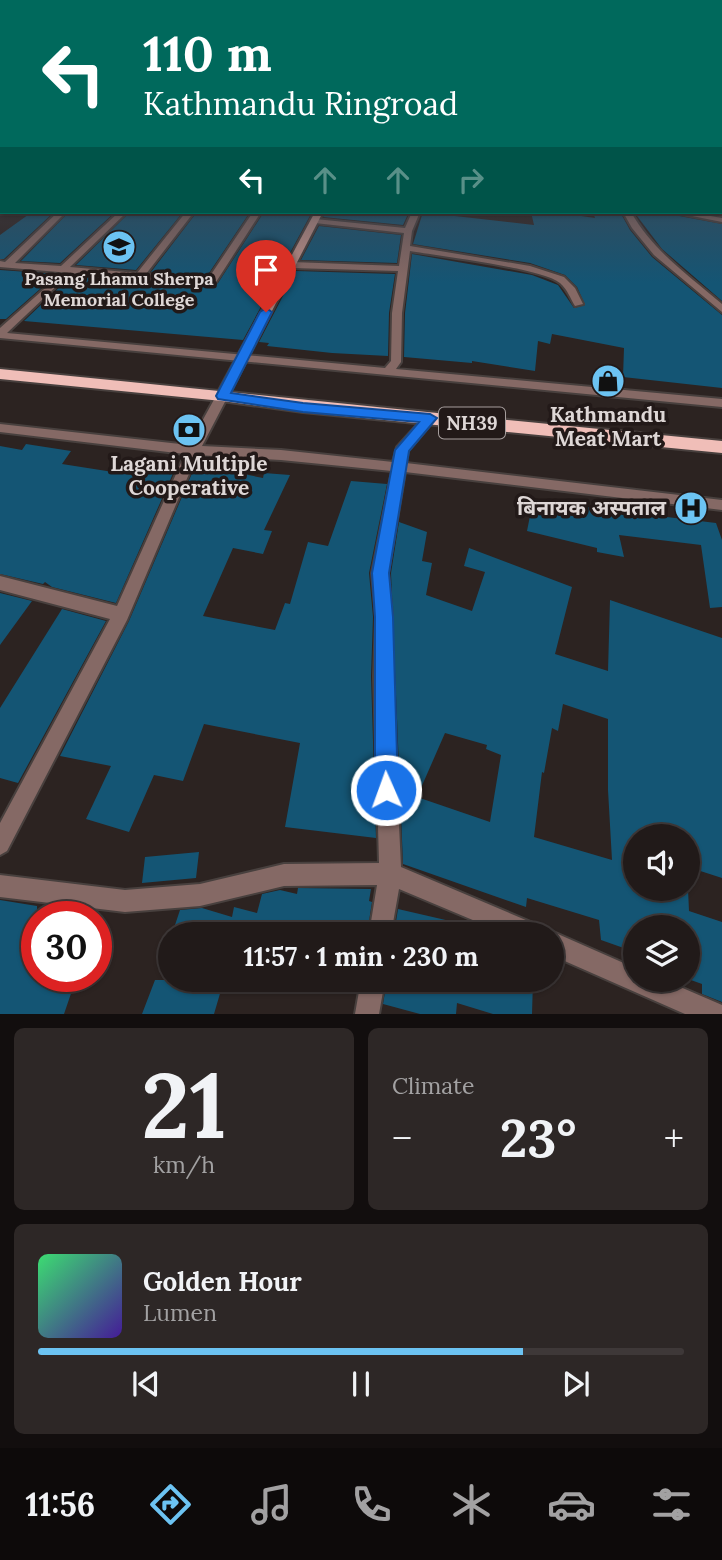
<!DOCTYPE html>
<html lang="en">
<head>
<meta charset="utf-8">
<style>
	body { margin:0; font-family:Lora,"Noto Sans Devanagari",serif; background:#2d2726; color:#f1f3f6; height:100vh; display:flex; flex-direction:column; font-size:26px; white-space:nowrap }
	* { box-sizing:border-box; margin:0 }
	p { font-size:23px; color:#a2a1a2 }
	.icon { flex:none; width:38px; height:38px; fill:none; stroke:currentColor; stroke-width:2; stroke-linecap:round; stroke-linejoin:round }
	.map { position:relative; height:1014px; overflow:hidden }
	.panel { display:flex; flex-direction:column; gap:14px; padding:14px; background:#120e0e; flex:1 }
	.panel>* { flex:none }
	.top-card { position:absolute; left:0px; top:0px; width:723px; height:214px; box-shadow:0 2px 5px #0004,0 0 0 2px #3e3838; background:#00695c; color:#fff; overflow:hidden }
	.fabs { position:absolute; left:623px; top:824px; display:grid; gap:14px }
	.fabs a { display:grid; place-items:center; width:77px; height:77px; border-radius:50%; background:#211a19; box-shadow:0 2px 5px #0004,0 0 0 2px #3e3838; font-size:35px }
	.speed { position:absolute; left:21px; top:901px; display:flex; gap:14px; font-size:35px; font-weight:700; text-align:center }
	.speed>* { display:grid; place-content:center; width:91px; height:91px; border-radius:50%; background:#211a19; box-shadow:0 2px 5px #0004,0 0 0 2px #3e3838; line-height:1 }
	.speed .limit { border:10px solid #d22; background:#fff; color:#111 }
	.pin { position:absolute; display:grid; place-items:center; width:60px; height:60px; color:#fff; margin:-72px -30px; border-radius:50% 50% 50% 0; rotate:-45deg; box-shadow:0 0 7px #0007 }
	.pin .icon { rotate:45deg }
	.me { position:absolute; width:77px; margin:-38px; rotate:358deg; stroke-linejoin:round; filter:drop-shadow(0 0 5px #0008) }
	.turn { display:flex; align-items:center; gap:24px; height:147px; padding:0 28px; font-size:32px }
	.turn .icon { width:91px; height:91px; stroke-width:2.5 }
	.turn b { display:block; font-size:49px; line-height:60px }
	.lanes { display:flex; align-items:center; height:66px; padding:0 28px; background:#0003; justify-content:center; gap:35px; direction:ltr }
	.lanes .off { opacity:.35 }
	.big { font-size:52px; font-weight:700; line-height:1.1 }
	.panel .widget { flex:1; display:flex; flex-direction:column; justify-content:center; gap:10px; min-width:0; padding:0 24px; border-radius:10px; background:#2d2726 }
	.panel .dial { align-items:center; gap:0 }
	.dial b { font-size:91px; line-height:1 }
	.song { display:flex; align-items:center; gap:21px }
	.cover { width:84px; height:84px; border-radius:10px; background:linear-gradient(135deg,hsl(140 70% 55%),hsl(260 70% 35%)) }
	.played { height:7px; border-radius:4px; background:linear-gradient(90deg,#6cc3f2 75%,#3e3838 75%) }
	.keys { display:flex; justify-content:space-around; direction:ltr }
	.heat { display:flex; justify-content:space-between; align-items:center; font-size:38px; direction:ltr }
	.panel .tiles { flex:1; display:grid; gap:14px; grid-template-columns:1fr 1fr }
	.widget:last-child { grid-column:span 2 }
	.trip { position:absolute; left:158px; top:922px; width:406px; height:70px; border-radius:35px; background:#211a19; box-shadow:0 2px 5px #0004,0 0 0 2px #3e3838; font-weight:700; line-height:70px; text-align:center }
	.tab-bar { display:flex; height:112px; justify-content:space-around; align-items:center; background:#0d0a0a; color:#a2a1a2 }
	.tab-bar .icon { width:49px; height:49px }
	.tab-bar .active { color:#6cc3f2 }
	.tab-bar b { font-size:32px; color:#f1f3f6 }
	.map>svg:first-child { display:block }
	.building { fill:#145574; fill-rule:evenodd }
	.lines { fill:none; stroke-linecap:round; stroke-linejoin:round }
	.minor-casing { stroke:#48403e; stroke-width:4 }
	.secondary-casing { stroke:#48403e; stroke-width:4 }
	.trunk-casing { stroke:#48403e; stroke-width:4 }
	.minor { fill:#856965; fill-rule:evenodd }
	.secondary { fill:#bc9089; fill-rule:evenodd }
	.trunk { fill:#f0beb8; fill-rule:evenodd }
	.route { fill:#1a73e8; stroke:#114b97; stroke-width:2 }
	.labels { text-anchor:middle; stroke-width:7; stroke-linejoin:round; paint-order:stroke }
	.far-poi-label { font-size:18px; font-weight:bold; fill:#ded7d6; stroke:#221918 }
	.shield { fill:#221918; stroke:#a69e9d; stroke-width:2 }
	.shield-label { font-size:19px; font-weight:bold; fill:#ded7d6 }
	.poi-label { font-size:21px; font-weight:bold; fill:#ded7d6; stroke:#221918 }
</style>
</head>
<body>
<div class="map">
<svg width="722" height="1014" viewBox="0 0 722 1014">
	<rect width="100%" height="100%" fill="#2c2321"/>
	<path class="building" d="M32,212h22l-50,47h-4v-24z
		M69,212h46l-55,51 -39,-2z
		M130,212h53l-47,58 -60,-5z
		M197,212l51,3 -41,61 -56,-4z
		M264,212h48l-69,128 -219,-19 42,-40 1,-6 145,12 6,-4z
		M326,212h83l-6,13 -80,-8z
		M423,212h34l-2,4 79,9 -3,-13h23l41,6 -2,-6h27l10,18 22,27 70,58v73l-99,-11 1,-29 -72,-14 -2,10 -12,-3 -3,30 -63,-10v2l-68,-6 1,-44 7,-59 120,21 26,10 16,23 11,-3 -8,-18 -12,-12 -35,-12 -117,-19z
		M634,212h24l64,12v77l-60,-52z
		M319,226l82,9 -4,28 -96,-3z
		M0,270l57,4 -51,45h-6z
		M296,271l99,3 -6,39 -1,43 -56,-3 -65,-7 2,-3 -10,-1z
		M26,444l45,7 -9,13 83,13 6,-11 24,3 -59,134 -64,-16 -7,-5 -2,2 -43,-10v-128l22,4z
		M204,466l59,12 1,-5 26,2 -26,55 8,1 -9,23 -30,-6 -30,68 72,14 10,-27 5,1 18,-62 20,4 23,-65 36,3 -18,89 4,44 -2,59 5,162 -91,-11 15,-84 -96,-19 -21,57 -29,-6 -25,57 -43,-13 25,-53 -51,-10 69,-135 64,-150 7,1z
		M533,501l34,9v-8l26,6 123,15 6,17v67l-12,1 -9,-63 -82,-10 5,22 -27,-5v-4l-70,-17z
		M399,522l28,10 -5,29 10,2 -6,32 46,16 13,-39 -21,-6 5,-18 103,39 -17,67 53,17 2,-71 112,38v240l-34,-11v-31h-53v53h53l1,22 33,11v80l-20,-8v-10l-14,-5v-51h-53v24l-34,-12 -2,-20 -72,-22 -1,9 -123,-43 -12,-291zM563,704l45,15v71l4,70 -78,-23 8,-65 2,1 8,-45 6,3zM445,733l42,12 -1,4 15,6 -11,67 -73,-25z
		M0,593l32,8 -32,44z
		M62,609l44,12 -88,162 -18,-5v-70z
		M199,852l-3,26 -54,5 3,-26z
		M298,888l73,1 -2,12 3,1 -5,32h-195l8,-24 22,-2 30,9 2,-10 23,6 5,-19 18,-4 17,4z
		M0,900l37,6v70h40l-13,38h-64z
		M398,909l78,18 -1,7h-81z
		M155,980h69l-10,34h-72z
		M387,980h146l-1,34h-39l-36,-11 -1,11h-36l-37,-10z"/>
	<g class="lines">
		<defs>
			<path id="minor" d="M0,148h2v4h-2z
				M0,162h2l-2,5z
				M721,195h1v4h-1z
				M0,202h2l-2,5z
				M58,212h8l-51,51 46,3 58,-54h8l-57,55 67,6 49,-61h8l-48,62 62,5 45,-67h8l-45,70 -5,3 -211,-18v-6l5,1z
				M412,212h8l-8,19 -2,15 120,20 34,11 11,11 8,16 -8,2c-5,-8 -7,-16 -15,-23 -18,-15 -121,-27 -150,-32l-8,62 -1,49 -5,7 326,30v8l-722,-69v-10l61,-54 3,1v4l-57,54 378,35 6,-7 1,-48 6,-42 -106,-3 -4,-3 4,-3 107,4 5,-33 -89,-10 -4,-2 4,-2 90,9z
				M623,212h8c22,39 57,63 91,92v8l-68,-57 -22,-27z
				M672,212h16l34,6v4z
				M222,392l6,4 -26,50 79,4 112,12 4,-15 29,-32 4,-1 6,4 -28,33 -2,12 316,37v10l-317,-38 -17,101 4,44v59l9,191 139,59 3,8h-37l-107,-45 -8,45h-22l8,-49 -93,1 -84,20 -75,6 -125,-15v-22l125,15 75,-6 84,-20 95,-1 -5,-187 2,-59 -4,-44 20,-102 -111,-11 -84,-5 -70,165 -120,231 -7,4v-32l110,-204 -110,-29v-14l117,30 68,-152 -185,-22v-8l189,21 27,-49z
				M551,931l84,37v12h29l58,25v9h-37l-134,-59v-21h-8z
				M361,980h24l-6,34h-24z"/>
			<path id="secondary" d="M315,212h8l-95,184 -2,3h-8l-2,-3z"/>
			<path id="trunk" d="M0,369c241,24 481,49 722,72v12l-419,-41 -81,-11 -222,-22z"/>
		</defs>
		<use href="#minor" class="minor-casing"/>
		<use href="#secondary" class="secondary-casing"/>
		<use href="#trunk" class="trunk-casing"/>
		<use href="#minor" class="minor"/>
		<use href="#secondary" class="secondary"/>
		<use href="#trunk" class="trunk"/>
	</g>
	<linearGradient id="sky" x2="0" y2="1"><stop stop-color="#181312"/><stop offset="0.5" stop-color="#45454e"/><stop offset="1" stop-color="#45454e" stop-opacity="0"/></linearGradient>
	<rect width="722" height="283" fill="url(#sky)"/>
	<path class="route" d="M266,308l6,4 -41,81 72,10 127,11 7,4 -28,33 -20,122 4,44 5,173 -4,8 -8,4 -8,-4 -3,-8v-173l-3,-44 23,-123 24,-28 -116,-10 -85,-13 -2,-3 44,-84z"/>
	<defs>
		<symbol id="university-disc" viewBox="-11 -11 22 22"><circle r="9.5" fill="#6cc3f2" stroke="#221918"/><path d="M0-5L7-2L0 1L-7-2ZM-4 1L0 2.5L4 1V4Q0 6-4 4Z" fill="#111"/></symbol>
		<symbol id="shop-disc" viewBox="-11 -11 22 22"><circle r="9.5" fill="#6cc3f2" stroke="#221918"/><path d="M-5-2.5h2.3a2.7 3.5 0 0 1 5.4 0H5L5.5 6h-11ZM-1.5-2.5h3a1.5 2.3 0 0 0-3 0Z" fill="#111"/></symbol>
		<symbol id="bank-disc" viewBox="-11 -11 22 22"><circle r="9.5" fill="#6cc3f2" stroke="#221918"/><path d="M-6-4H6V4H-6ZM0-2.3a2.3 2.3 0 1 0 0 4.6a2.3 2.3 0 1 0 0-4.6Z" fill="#111"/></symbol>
		<symbol id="hospital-disc" viewBox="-11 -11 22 22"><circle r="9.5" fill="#6cc3f2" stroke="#221918"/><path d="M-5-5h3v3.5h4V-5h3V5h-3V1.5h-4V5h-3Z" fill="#111"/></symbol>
	</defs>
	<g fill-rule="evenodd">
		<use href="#university-disc" x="100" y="228" width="38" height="38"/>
		<use href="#shop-disc" x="589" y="362" width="38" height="38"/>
		<use href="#bank-disc" x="170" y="411" width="38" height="38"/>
		<use href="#hospital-disc" x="672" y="489" width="38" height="38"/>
	</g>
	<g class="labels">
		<g class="far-poi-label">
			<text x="119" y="285">Pasang Lhamu Sherpa<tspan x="119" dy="21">Memorial College</tspan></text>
		</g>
		<rect class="shield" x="439" y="407.5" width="66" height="31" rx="5"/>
		<g class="shield-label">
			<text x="472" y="430">NH39</text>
		</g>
		<g class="poi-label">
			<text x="608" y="422">Kathmandu<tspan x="608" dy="24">Meat Mart</tspan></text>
			<text x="189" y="471">Lagani Multiple<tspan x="189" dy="24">Cooperative</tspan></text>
			<text x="666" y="515" text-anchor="end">बिनायक अस्पताल</text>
		</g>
	</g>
</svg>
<div class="fabs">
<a><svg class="icon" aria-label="sound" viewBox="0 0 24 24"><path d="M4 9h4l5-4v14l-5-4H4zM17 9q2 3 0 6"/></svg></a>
<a><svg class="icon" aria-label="layers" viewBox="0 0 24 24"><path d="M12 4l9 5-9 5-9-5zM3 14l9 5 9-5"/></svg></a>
</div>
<div class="speed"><div class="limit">30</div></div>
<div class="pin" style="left:266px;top:312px;background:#d93025"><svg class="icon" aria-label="arrive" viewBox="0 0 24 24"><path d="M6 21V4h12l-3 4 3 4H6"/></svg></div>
<svg class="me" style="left:386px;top:790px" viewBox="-20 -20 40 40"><circle r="17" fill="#1a73e8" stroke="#fff" stroke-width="3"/><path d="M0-11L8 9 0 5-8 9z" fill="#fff"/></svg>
<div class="trip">11:57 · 1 min · 230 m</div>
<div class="top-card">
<div class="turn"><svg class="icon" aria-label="left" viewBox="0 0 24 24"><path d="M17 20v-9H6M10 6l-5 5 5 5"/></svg><div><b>110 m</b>Kathmandu Ringroad</div></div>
<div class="lanes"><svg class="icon" aria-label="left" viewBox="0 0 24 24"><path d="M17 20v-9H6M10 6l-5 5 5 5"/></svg><svg class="icon off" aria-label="ahead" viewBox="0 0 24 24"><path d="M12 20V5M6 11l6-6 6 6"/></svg><svg class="icon off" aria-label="ahead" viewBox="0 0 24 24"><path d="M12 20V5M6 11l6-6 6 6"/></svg><svg class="icon off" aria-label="right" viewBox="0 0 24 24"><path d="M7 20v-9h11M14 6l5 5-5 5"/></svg></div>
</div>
</div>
<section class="panel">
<div class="tiles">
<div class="widget dial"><b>21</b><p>km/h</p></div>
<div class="widget"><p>Climate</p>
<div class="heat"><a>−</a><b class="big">23°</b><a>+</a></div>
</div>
<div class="widget">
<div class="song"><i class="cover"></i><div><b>Golden Hour</b><p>Lumen</p></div></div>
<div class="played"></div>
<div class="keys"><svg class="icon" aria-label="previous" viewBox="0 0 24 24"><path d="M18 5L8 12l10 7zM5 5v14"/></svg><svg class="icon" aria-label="pause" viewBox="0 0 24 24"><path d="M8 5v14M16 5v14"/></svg><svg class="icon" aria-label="next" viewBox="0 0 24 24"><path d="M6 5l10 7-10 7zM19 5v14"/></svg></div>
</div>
</div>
</section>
<nav class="tab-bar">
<b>11:56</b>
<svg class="icon active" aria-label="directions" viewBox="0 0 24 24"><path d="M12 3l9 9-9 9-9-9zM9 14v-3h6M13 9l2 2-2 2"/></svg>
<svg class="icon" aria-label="music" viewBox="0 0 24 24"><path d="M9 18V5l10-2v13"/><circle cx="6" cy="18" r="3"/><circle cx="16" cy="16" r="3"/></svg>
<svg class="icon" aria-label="phone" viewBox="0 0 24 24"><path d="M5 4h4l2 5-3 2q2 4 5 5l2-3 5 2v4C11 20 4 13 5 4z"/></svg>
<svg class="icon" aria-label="climate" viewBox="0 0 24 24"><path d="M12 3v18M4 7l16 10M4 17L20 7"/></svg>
<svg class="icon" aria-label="car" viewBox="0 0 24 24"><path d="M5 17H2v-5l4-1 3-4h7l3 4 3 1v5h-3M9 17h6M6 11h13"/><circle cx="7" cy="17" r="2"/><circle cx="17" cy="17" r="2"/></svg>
<svg class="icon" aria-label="filters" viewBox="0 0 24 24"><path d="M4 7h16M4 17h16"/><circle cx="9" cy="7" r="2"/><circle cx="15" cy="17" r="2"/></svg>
</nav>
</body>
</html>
